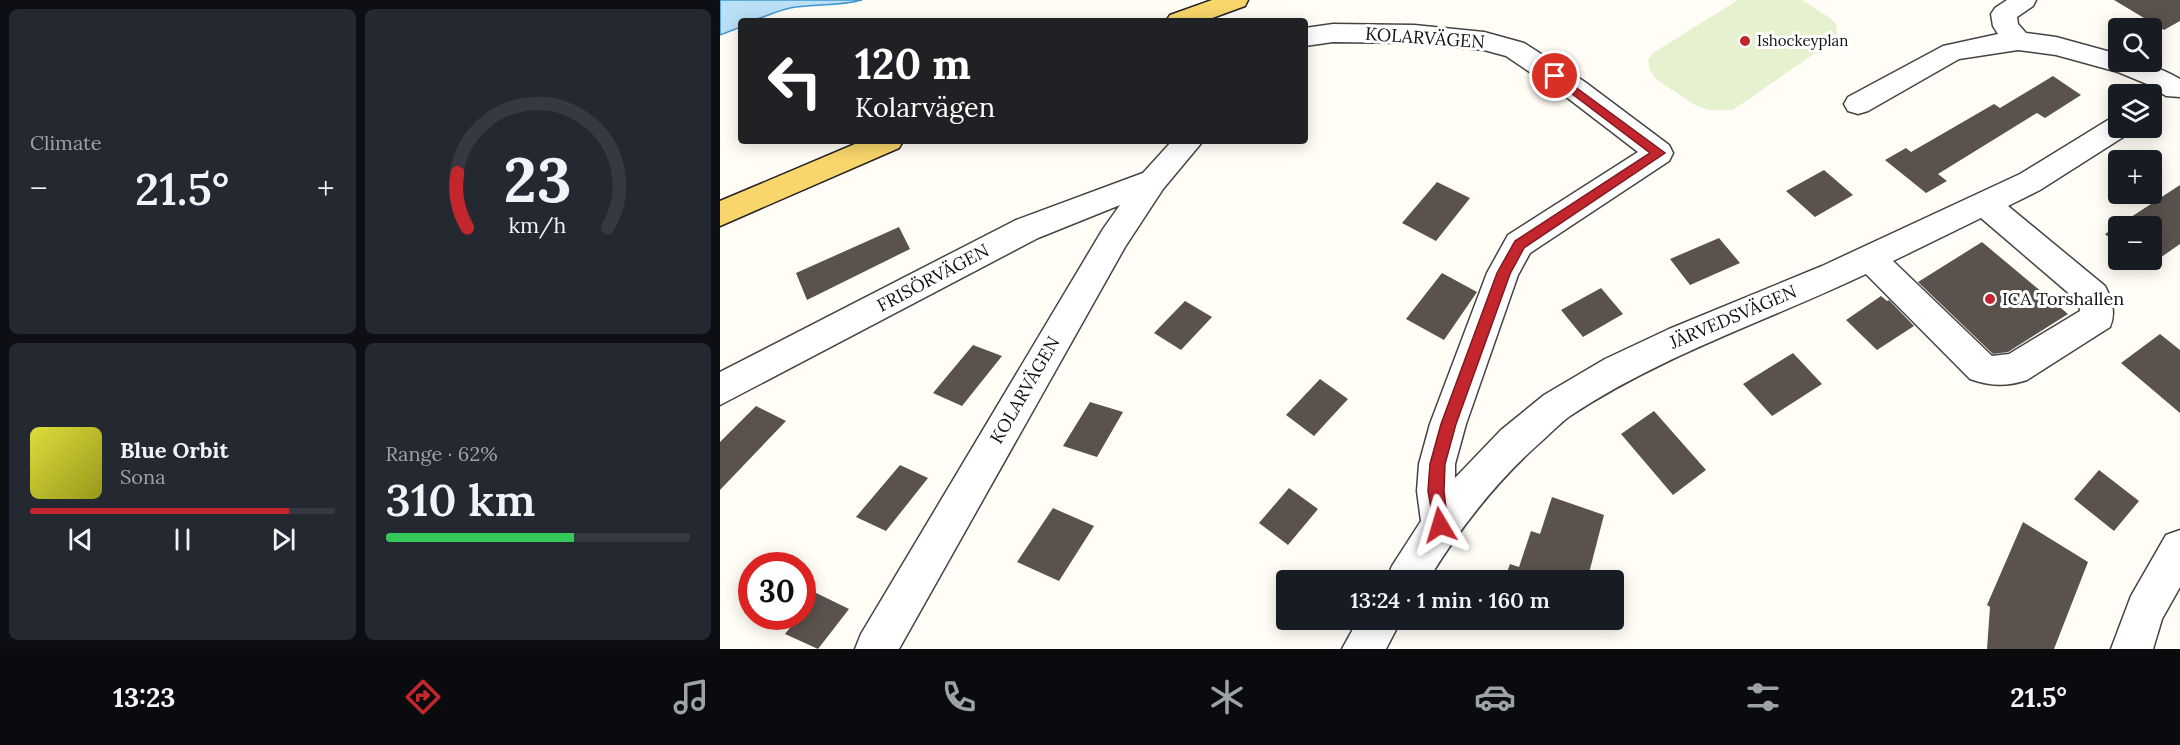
<!DOCTYPE html>
<html lang="en">
<head>
<meta charset="utf-8">
<style>
	body { margin:0; font-family:Lora,serif; background:#242831; color:#f1f3f6; height:100vh; display:flex; flex-direction:column; font-size:22px; white-space:nowrap }
	* { box-sizing:border-box; margin:0 }
	p { font-size:20px; color:#9ea1a6 }
	.icon { flex:none; width:33px; height:33px; fill:none; stroke:currentColor; stroke-width:2; stroke-linecap:round; stroke-linejoin:round }
	.map { position:relative; flex:1; overflow:hidden }
	.sheet { display:flex; flex-direction:column; gap:9px; padding:9px; background:#0d0f14; width:720px }
	.sheet>* { flex:none }
	.guide { position:absolute; left:18px; top:18px; width:570px; height:126px; border-radius:6px; box-shadow:0 3px 15px #0003; background:#202124; color:#fff; overflow:hidden }
	.controls { position:absolute; left:1388px; top:18px; display:grid; gap:12px }
	.controls a { display:grid; place-items:center; width:54px; height:54px; border-radius:6px; background:#171b24; box-shadow:0 3px 15px #0003; font-size:30px }
	.speed { position:absolute; left:18px; top:552px; display:flex; gap:12px; font-size:30px; font-weight:700; text-align:center }
	.speed>* { display:grid; place-content:center; width:78px; height:78px; border-radius:50%; background:#171b24; box-shadow:0 3px 15px #0003; line-height:1 }
	.speed .limit { border:9px solid #d22; background:#fff; color:#111 }
	.pin { position:absolute; display:grid; place-items:center; width:51px; height:51px; color:#fff; margin:-26px; border:3px solid #fff; border-radius:50%; box-shadow:0 2px 6px #0007 }
	.me { position:absolute; width:66px; margin:-33px; rotate:353deg; stroke-linejoin:round; filter:drop-shadow(0 0 4px #0008) }
	.turn { display:flex; align-items:center; gap:21px; height:126px; padding:0 18px; font-size:27px }
	.turn .icon { width:78px; height:78px; stroke-width:2.5 }
	.turn b { display:block; font-size:42px; line-height:51px }
	.big { font-size:45px; font-weight:600; line-height:1.1 }
	.sheet .widget { flex:1; display:flex; flex-direction:column; justify-content:center; gap:9px; min-width:0; padding:0 21px; border-radius:9px; background:#242831 }
	.sheet .dial { align-items:center; gap:0 }
	.dial svg { height:156px; overflow:visible; fill:none; stroke:#363941; stroke-width:7; stroke-linecap:round; text-anchor:middle }
	.dial text { fill:#f1f3f6; stroke:none }
	.song { display:flex; align-items:center; gap:18px }
	.cover { width:72px; height:72px; border-radius:9px; background:linear-gradient(135deg,hsl(60 70% 55%),hsl(60 70% 35%)) }
	.played { height:6px; border-radius:3px; background:linear-gradient(90deg,#c4262e 85%,#363941 85%) }
	.keys { display:flex; justify-content:space-around; direction:ltr }
	.heat { display:flex; justify-content:space-between; align-items:center; font-size:33px; direction:ltr }
	.charge { height:9px; border-radius:4px; background:linear-gradient(90deg,#34c759 62%,#363941 0) }
	.sheet .tiles { flex:1; display:grid; gap:9px; grid-template-columns:repeat(2,1fr) }
	.trip { position:absolute; left:556px; top:570px; width:348px; height:60px; border-radius:6px; background:#171b24; box-shadow:0 3px 15px #0003; font-weight:600; line-height:60px; text-align:center }
	.tab-bar { display:flex; height:96px; justify-content:space-around; align-items:center; background:#090b0e; color:#9ea1a6 }
	.tab-bar .icon { width:42px; height:42px }
	.tab-bar .current { color:#c4262e }
	.tab-bar b { font-size:27px; color:#f1f3f6 }
	main { display:flex; flex:1; min-height:0 }
	.map>svg:first-child { display:block }
	.pitch { fill:#e6f2cf }
	.water { fill:#b9e0f7; stroke:#3f96cf; stroke-width:1.5 }
	.building { fill:#5a524d }
	.lines { fill:none; stroke-linecap:round; stroke-linejoin:round }
	.minor-casing { stroke:#444; stroke-width:3 }
	.major-casing { stroke:#222; stroke-width:3 }
	.minor { fill:#fff; fill-rule:evenodd }
	.major { fill:#f9d66b; fill-rule:evenodd }
	.route { fill:#c4262e; stroke:#7f191e; stroke-width:1.5 }
	.poi-dot { fill:#c4262e; stroke:#fff; stroke-width:2 }
	.labels { text-anchor:middle; stroke-width:6; stroke-linejoin:round; paint-order:stroke }
	.far-poi-label { font-size:15px; fill:#111; stroke:#fff; text-anchor:start }
	.street-label { font-size:18px; fill:#111; stroke:#fff }
	.poi-label { font-size:18px; fill:#111; stroke:#fff; text-anchor:start }
</style>
</head>
<body>
<main>
<section class="sheet">
<div class="tiles">
<div class="widget"><p>Climate</p>
<div class="heat"><a>−</a><b class="big">21.5°</b><a>+</a></div>
</div>
<div class="widget dial"><svg viewBox="0 0 100 80">
<path d="M14 69A42 42 0 1 1 86 69"/>
<path d="M14 69A42 42 0 0 1 9 41" stroke="#c4262e"/>
<text x="50" y="56" font-size="32" font-weight="700">23</text>
<text x="50" y="72" font-size="11">km/h</text>
</svg></div>
<div class="widget">
<div class="song"><i class="cover"></i><div><b>Blue Orbit</b><p>Sona</p></div></div>
<div class="played"></div>
<div class="keys"><svg class="icon" aria-label="previous" viewBox="0 0 24 24"><path d="M18 5L8 12l10 7zM5 5v14"/></svg><svg class="icon" aria-label="pause" viewBox="0 0 24 24"><path d="M8 5v14M16 5v14"/></svg><svg class="icon" aria-label="next" viewBox="0 0 24 24"><path d="M6 5l10 7-10 7zM19 5v14"/></svg></div>
</div>
<div class="widget"><p>Range · 62%</p><b class="big">310 km</b><div class="charge"></div></div>
</div>
</section>
<div class="map">
<svg width="1460" height="649" viewBox="0 0 1460 649">
	<rect width="100%" height="100%" fill="#fffdf5"/>
	<path class="pitch" d="M1018,0h64l28,18 6,6 1,14 -104,72h-25l-13,-5 -39,-26 -6,-8 -2,-11 5,-7z"/>
	<path class="water" d="M0,0h142c-22,6 -43,4 -66,7 -20,2 -33,14 -55,14v6l-21,8z"/>
	<path class="building" d="M1394,0h66v21l-16,9z
		M1333,76l28,19 -36,23 -8,-5 -99,61 9,7 -21,12 -41,-33 21,-12 5,4 83,-48 6,4z
		M1104,170l29,25 -38,22 -29,-26z
		M717,182l33,16 -34,43 -34,-18z
		M1460,185v59l-33,23 -10,-7h14v-34h-33v19l-13,-11z
		M179,227l11,22 -103,51 -11,-27z
		M999,238l21,25 -50,22 -20,-26z
		M1262,242l86,72 -60,38 -15,2 -75,-72z
		M722,273l35,19 -33,48 -38,-21z
		M881,288l22,26 -40,23 -22,-27z
		M1161,296l6,5 2,-1 25,26 -37,24 -31,-30z
		M465,301l27,16 -31,33 -27,-17z
		M1440,334l20,16v63l-59,-50z
		M253,345l29,11 -40,50 -29,-13z
		M1073,353l29,31 -50,32 -29,-32z
		M600,379l28,20 -34,37 -28,-21z
		M370,402l33,10 -26,45 -34,-11z
		M36,406l30,15 -66,69v-48z
		M934,411l52,59 -33,25 -52,-61z
		M180,465l28,13 -42,53 -30,-14z
		M1379,470l40,31 -25,30 -40,-32z
		M569,488l29,21 -30,36 -29,-22z
		M832,497l52,18 -16,62 -12,-4 -2,7h-70l6,-16 9,3 12,-36 9,3z
		M333,508l41,18 -35,55 -42,-19z
		M1303,522l65,40 -34,87h-67l3,-42 -3,-2z
		M82,586l47,23 -31,40 -33,-15 14,-18h3z"/>
	<g class="lines">
		<defs>
			<path id="minor" d="M1287,0h29l-3,6 -16,11 1,7 8,9 30,4 62,17v8c24,0 41,5 62,17v18l-14,-1 -19,-12 -29,-12 -62,-17 -38,-5 -59,9 -91,52 -10,3 -10,-3 -4,-7 4,-7 95,-51 55,-12 -5,-8 -2,-12 4,-6z
				M613,24l81,1 70,7 40,11 61,39 84,63 4,8 -4,8 -139,92 -12,22 -52,149 -11,40v14l46,-48 43,-35 61,-36 64,-30 153,-63 198,-92 88,-54 10,-3v11h14l-4,6 -88,56 -32,16 97,80c7,14 11,27 5,41l-83,53c-21,7 -37,6 -57,-1l-104,-105c-99,47 -204,81 -296,142 -10,7 -18,16 -27,24 -47,41 -83,88 -115,140h-42l6,-14 29,-45 -4,-30 2,-27 11,-40 57,-151 21,-38 130,-83 -73,-56 -59,-40 -22,-6 -70,-7 -81,-1 -28,4v-18zM1261,218l98,84 1,9 -71,43 -17,2 -99,-95z
				M452,141h31l-40,48 -38,58 -226,402h-44l6,-15 242,-405 17,-24 -82,33 -318,167v-33l296,-152 127,-47z
				M1460,530v57l-18,32 -9,30h-42l20,-53 35,-61z
				M638,620h43l-15,29h-44z"/>
			<path id="major" d="M492,0h36l-3,6 -41,15h-38l4,-6z
				M142,141h41l-4,7 -179,78v-25z"/>
		</defs>
		<use href="#minor" class="minor-casing"/>
		<use href="#major" class="major-casing"/>
		<use href="#minor" class="minor"/>
		<use href="#major" class="major"/>
	</g>
	<path class="route" d="M835,72l110,81 -141,95 -14,26 -54,150 -11,40 -1,27 4,34 -2,5 -6,2 -5,-2 -7,-39 2,-27 11,-40 56,-151 18,-32 135,-88 -99,-75v-5z"/>
	<g class="poi-dot">
		<circle cx="1025" cy="41" r="6"/>
		<circle cx="1270" cy="299" r="6"/>
	</g>
	<g class="labels">
		<g class="far-poi-label">
			<text x="1037" y="46">Ishockeyplan</text>
		</g>
		<g class="street-label">
			<text transform="translate(705 38) rotate(4)" y="6">KOLARVÄGEN</text>
			<text transform="translate(213 278) rotate(-28)" y="6">FRISÖRVÄGEN</text>
			<text transform="translate(1013 317) rotate(-23)" y="6">JÄRVEDSVÄGEN</text>
			<text transform="translate(305 390) rotate(-60)" y="6">KOLARVÄGEN</text>
		</g>
		<g class="poi-label">
			<text x="1282" y="305">ICA Torshallen</text>
		</g>
	</g>
</svg>
<div class="controls">
<a><svg class="icon" aria-label="search" viewBox="0 0 24 24"><circle cx="10" cy="10" r="6"/><path d="M15 15l6 6"/></svg></a>
<a><svg class="icon" aria-label="layers" viewBox="0 0 24 24"><path d="M12 4l9 5-9 5-9-5zM3 14l9 5 9-5"/></svg></a>
<a>+</a>
<a>−</a>
</div>
<div class="speed"><div class="limit">30</div></div>
<div class="pin" style="left:835px;top:76px;background:#d93025"><svg class="icon" aria-label="arrive" viewBox="0 0 24 24"><path d="M6 21V4h12l-3 4 3 4H6"/></svg></div>
<svg class="me" style="left:720px;top:525px" viewBox="-20 -20 40 40"><path d="M0-17L14 15 0 8-14 15z" fill="#c4262e" stroke="#fff" stroke-width="4"/></svg>
<div class="trip">13:24 · 1 min · 160 m</div>
<div class="guide">
<div class="turn"><svg class="icon" aria-label="left" viewBox="0 0 24 24"><path d="M17 20v-9H6M10 6l-5 5 5 5"/></svg><div><b>120 m</b>Kolarvägen</div></div>
</div>
</div>
</main>
<nav class="tab-bar">
<b>13:23</b>
<svg class="icon current" aria-label="directions" viewBox="0 0 24 24"><path d="M12 3l9 9-9 9-9-9zM9 14v-3h6M13 9l2 2-2 2"/></svg>
<svg class="icon" aria-label="music" viewBox="0 0 24 24"><path d="M9 18V5l10-2v13"/><circle cx="6" cy="18" r="3"/><circle cx="16" cy="16" r="3"/></svg>
<svg class="icon" aria-label="phone" viewBox="0 0 24 24"><path d="M5 4h4l2 5-3 2q2 4 5 5l2-3 5 2v4C11 20 4 13 5 4z"/></svg>
<svg class="icon" aria-label="climate" viewBox="0 0 24 24"><path d="M12 3v18M4 7l16 10M4 17L20 7"/></svg>
<svg class="icon" aria-label="car" viewBox="0 0 24 24"><path d="M5 17H2v-5l4-1 3-4h7l3 4 3 1v5h-3M9 17h6M6 11h13"/><circle cx="7" cy="17" r="2"/><circle cx="17" cy="17" r="2"/></svg>
<svg class="icon" aria-label="filters" viewBox="0 0 24 24"><path d="M4 7h16M4 17h16"/><circle cx="9" cy="7" r="2"/><circle cx="15" cy="17" r="2"/></svg>
<b>21.5°</b>
</nav>
</body>
</html>
